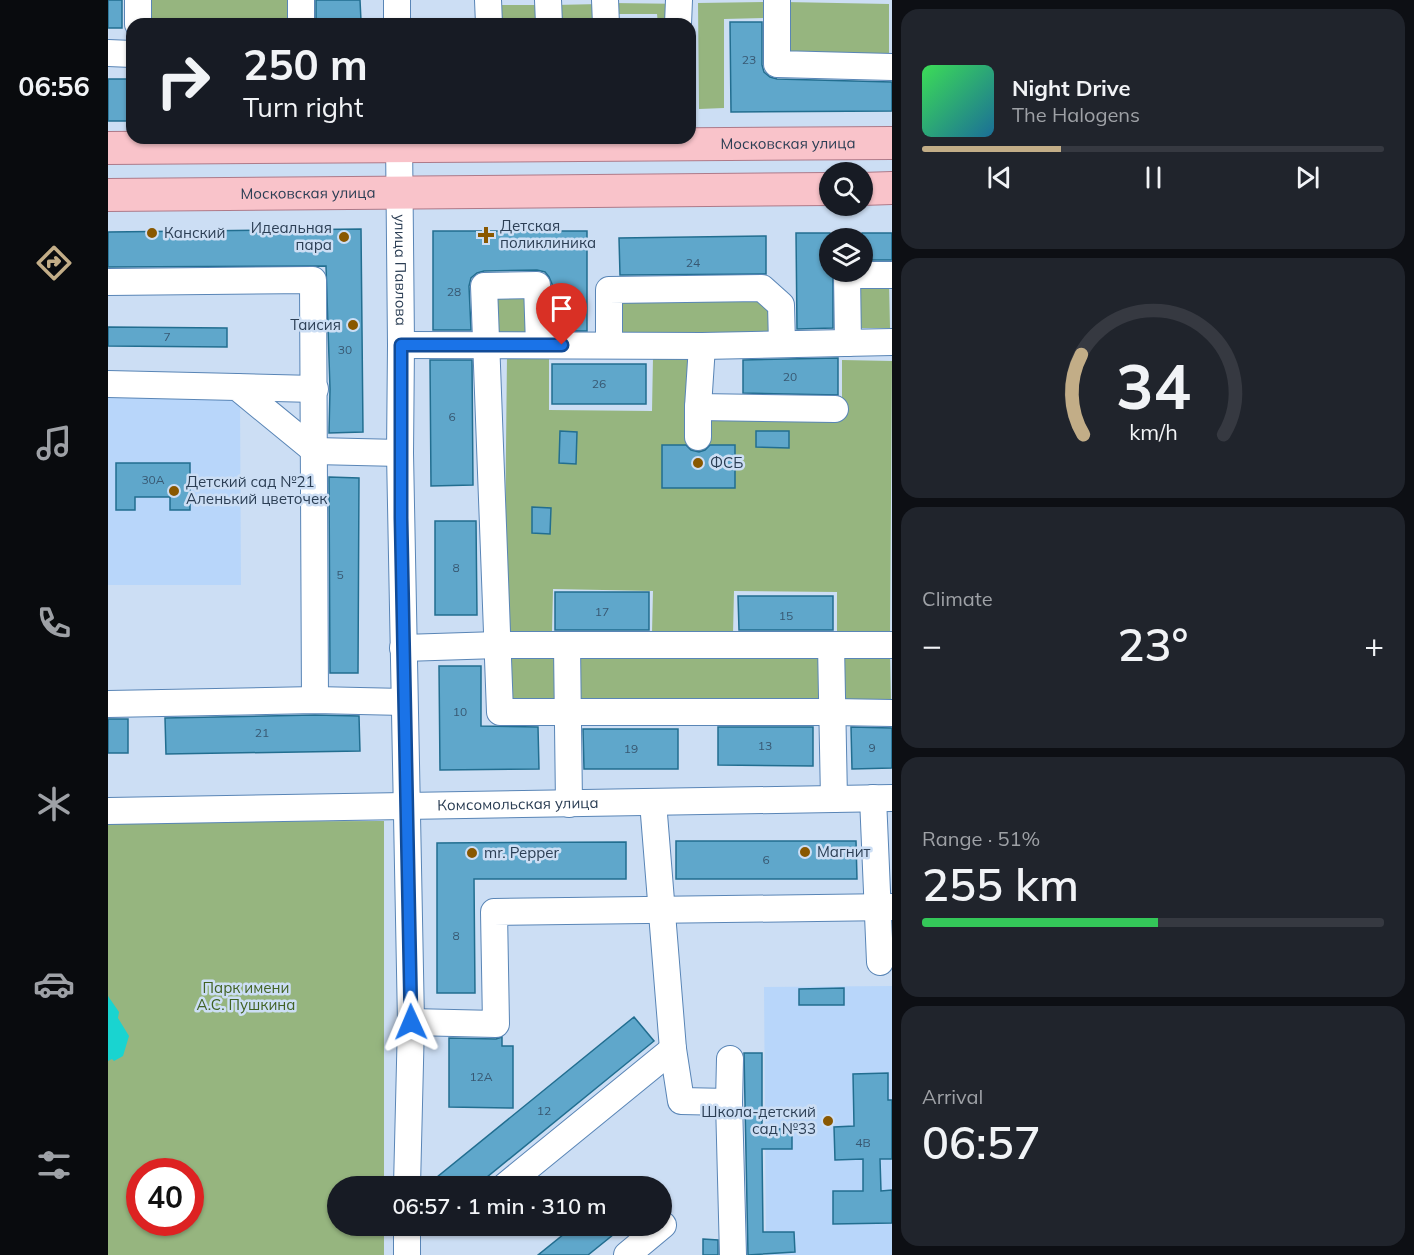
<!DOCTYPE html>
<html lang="en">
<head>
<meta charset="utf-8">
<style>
	body { margin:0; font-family:Mulish,sans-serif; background:#20242c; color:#f1f3f6; height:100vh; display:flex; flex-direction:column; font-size:22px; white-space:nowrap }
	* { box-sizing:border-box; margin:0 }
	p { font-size:20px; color:#9ea1a6 }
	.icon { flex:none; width:33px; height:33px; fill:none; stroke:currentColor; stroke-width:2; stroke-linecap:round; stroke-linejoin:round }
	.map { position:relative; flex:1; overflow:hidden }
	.side { display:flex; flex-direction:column; gap:9px; padding:9px; background:#0d0f14; width:522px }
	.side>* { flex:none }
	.hud { position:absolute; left:18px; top:18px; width:570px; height:126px; border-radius:18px; box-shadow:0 2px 4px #0004; background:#171b24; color:#f1f3f6; overflow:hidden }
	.controls { position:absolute; left:711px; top:162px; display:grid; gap:12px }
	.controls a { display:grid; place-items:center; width:54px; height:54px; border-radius:50%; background:#171b24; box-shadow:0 2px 4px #0004; font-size:30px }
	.speed { position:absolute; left:18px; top:1158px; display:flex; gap:12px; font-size:30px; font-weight:700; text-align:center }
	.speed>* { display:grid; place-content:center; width:78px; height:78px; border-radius:50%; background:#171b24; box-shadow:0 2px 4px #0004; line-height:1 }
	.speed .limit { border:9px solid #d22; background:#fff; color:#111 }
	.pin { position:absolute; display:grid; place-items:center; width:51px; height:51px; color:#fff; margin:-62px -26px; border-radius:50% 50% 50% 0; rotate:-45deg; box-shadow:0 0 6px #0007 }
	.pin .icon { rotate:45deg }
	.me { position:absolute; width:66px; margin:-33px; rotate:359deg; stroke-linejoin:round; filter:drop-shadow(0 0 4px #0008) }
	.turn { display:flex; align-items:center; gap:21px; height:126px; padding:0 18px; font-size:27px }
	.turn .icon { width:78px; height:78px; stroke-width:2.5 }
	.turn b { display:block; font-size:42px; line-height:51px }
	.big { font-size:45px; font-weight:600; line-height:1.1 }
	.side .tile { flex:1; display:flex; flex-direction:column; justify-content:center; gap:9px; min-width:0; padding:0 21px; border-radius:18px; background:#20242c }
	.side .dial { align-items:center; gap:0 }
	.dial svg { height:156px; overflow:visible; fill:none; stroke:#363941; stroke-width:7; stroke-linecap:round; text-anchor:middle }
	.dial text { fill:#f1f3f6; stroke:none }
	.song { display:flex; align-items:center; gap:18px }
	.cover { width:72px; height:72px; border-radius:9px; background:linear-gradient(135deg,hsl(130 70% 55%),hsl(200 70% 35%)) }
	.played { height:6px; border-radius:3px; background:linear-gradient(90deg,#c2ad87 30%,#363941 30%) }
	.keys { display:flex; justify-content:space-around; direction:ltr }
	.heat { display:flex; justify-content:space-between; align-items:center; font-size:33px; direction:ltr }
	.charge { height:9px; border-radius:4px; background:linear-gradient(90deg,#34c759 51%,#363941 0) }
	.trip { position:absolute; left:219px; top:1176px; width:345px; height:60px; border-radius:30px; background:#171b24; box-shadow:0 2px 4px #0004; font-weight:600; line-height:60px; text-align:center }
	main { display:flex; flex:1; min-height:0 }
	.tab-bar { display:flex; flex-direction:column; width:108px; justify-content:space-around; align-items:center; background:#090b0e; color:#9ea1a6 }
	.tab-bar .icon { width:42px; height:42px }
	.tab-bar .selected { color:#c2ad87 }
	.tab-bar b { font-size:27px; color:#f1f3f6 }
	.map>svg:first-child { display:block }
	.built { fill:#b8d6fa }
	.green { fill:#96b57f; fill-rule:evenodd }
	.water { fill:#19d4d0 }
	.building { fill:#5fa7cb; stroke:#226e90; stroke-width:1.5 }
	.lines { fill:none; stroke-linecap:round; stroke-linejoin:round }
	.minor-casing { stroke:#5985b6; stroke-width:28 }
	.major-casing { stroke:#ae7a89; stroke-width:34 }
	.minor { stroke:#fff; stroke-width:26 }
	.major { stroke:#f9c3ca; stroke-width:32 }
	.route-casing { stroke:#114b97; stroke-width:15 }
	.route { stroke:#1a73e8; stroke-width:10 }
	.poi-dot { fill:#895800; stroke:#ccdef4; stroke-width:2 }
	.labels { text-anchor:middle; stroke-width:5; stroke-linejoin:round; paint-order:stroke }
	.number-label { font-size:12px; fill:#385872 }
	.street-label { font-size:15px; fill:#2b3e54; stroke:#ccdef4 }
	.poi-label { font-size:15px; fill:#2b3e54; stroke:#ccdef4; text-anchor:start }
	.park-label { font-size:15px; fill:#416224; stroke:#ccdef4 }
</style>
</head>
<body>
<main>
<nav class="tab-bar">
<b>06:56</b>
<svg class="icon selected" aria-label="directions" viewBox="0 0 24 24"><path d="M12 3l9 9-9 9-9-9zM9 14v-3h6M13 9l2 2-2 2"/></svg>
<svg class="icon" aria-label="music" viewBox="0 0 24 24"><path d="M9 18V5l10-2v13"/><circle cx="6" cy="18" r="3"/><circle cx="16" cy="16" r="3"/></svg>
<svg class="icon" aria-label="phone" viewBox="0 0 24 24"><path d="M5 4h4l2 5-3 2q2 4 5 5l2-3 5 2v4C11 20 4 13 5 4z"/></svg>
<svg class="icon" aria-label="climate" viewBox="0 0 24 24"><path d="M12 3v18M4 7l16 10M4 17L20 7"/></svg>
<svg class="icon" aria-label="car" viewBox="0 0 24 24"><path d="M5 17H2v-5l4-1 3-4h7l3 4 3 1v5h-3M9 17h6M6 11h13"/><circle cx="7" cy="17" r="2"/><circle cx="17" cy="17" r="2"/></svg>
<svg class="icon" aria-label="filters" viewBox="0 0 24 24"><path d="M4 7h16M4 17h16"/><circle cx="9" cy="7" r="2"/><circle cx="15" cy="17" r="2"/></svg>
</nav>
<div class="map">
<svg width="784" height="1255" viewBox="0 0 784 1255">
	<rect width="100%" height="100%" fill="#ccdef4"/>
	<path class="built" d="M132,397l1,188h-133v-187z
		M784,986v269h-126l-2,-268z"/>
	<path class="green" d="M42,0h141v24h-141z
		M660,2l1,16 -45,1v89l-25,1 -1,-106z
		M677,2l104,2v54l-104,-1z
		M504,3l76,1v20h-30l-1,-10h-45z
		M492,4v20h-45v-19z
		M390,5h45v19h-45z
		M745,283h36l1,45h-36z
		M384,292h40v43h-40z
		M655,294l10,9 1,36 -158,-3v-35z
		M399,356h42v54l103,1 1,-53h37v58l152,2v-58l50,1 -2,275h-53v-44l-103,-1 -1,43 -81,-1 1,-42 -100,-2 -1,43 -48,-1z
		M470,652h246v52h-246z
		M400,653l51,1 -1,53 -51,-1z
		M782,653l1,52h-52l-1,-51z
		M276,821v365h-46v40h46v29h-276v-433zM32,1172h50v50h-50z"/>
	<path class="water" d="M0,996l11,16 -1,6 11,18 -6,20 -9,5 -2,-2 -4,2z"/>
	<path class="building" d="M0,0h14v28h-14z
		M208,0h44l1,21 -45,3z
		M622,22h32v43l2,7 6,5 7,2 115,3v29l-161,1z
		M0,79h24v42h-24z
		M253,229l2,203 -34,1 1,-44 -4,-123 -218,1v-35z
		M325,231h154v100h-33l-2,-47 -3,-7 -4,-5 -8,-2 -53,1 -7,2 -6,5 -2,8 2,44h-38z
		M688,233h34v39h3v56l-36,1z
		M754,233h30v27h-30z
		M658,236v38l-146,1 -1,-37z
		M0,327l119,1v19l-119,-1z
		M730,358v37l-95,-2v-33z
		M322,360h42l1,125 -42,1z
		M444,364h94v40h-94z
		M452,431l17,1 -1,32 -17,-1z
		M648,431h33v17l-33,-1z
		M554,445h24l5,5 8,2 6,-2 5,-5h25v43h-73z
		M8,463h74v47h-20v-13h-35v13h-19z
		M221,477l30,1 -1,195h-28z
		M424,507l19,1 -1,26 -18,-1z
		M327,521h41l1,94h-42z
		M447,592h94v38h-94z
		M630,596h95v34h-94z
		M331,666h42v60l57,1 1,42 -99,1z
		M207,715l44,1 1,35 -194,3 -1,-36z
		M0,719h20v34h-20z
		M610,727h95v39l-95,-1z
		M743,727l41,1v40l-40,1z
		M475,729h95v40h-94z
		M568,841h180l1,38h-181z
		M518,842v37h-152l1,114h-38v-150z
		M736,988v17h-45v-16z
		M526,1017l20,24 -178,145h-50z
		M394,1037v9h11v62l-64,-1v-69l47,1z
		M636,1053h18v76h30v20h-30l1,83h31l1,20 -47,3z
		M780,1073v27h4v59h-12l1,32 11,-1v33l-59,1v-33h30v-32l-28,1 -1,-33 20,-1 -1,-52z
		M466,1226h50l-36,29h-50z
		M595,1239l15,1v15h-15z"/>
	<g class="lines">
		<defs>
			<g id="minor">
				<path d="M30,0v24"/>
				<path d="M193,0v24"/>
				<path d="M289,0v24"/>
				<path d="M380,0l1,24"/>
				<path d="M440,0l1,24"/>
				<path d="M497,0l1,24"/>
				<path d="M669,0v64l115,3"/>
				<path d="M570,24l1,-24"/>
				<path d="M0,53l24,1"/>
				<path id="s1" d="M291,138l2,207 -1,108 11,569 -4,164"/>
				<path d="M0,282l205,-2 2,420"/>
				<path d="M740,343l-1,-68h45"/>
				<path d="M293,345l301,1 190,-4"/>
				<path d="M431,345l-2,-60 -53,1 16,426h333l59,1"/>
				<path d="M501,345v-55l153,-2 19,17 1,39"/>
				<path d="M594,346l-4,61 137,2"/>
				<path d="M0,384l129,3 78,64 85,2"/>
				<path d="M129,387l78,2"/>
				<path d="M590,437v-30"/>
				<path d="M723,645l3,154"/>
				<path d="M459,646l2,158"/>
				<path d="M295,648l95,-3h394"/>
				<path d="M0,704l207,-4 89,2"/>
				<path d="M765,798l7,164"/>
				<path d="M545,802l20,247 8,52 48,1 4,153"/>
				<path id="s2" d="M0,811l784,-13"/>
				<path d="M303,1022l85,2 -2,-112 398,-5"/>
				<path d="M621,1102l1,-43"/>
				<path d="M397,1186l168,-137"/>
				<path d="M299,1226v29"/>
				<path d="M519,1255l36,-30"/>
			</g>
			<g id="major">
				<path id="s3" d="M0,148l784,-5"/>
				<path d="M754,189l30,-1"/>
				<path id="s4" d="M0,195l722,-6"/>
			</g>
		</defs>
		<use href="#minor" class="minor-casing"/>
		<use href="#major" class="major-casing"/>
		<use href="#minor" class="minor"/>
		<use href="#major" class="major"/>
	</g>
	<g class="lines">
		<defs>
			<path id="route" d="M303,1022l-10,-504v-173h161"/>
		</defs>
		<use href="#route" class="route-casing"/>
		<use href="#route" class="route"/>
	</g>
	<g class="poi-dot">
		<circle cx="44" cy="233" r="6"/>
		<path d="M375 226h6v6h6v6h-6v6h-6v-6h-6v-6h6z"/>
		<circle cx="236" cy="237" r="6"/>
		<circle cx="245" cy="325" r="6"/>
		<circle cx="590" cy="463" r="6"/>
		<circle cx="66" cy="491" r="6"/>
		<circle cx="697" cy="852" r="6"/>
		<circle cx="364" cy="853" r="6"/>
		<circle cx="720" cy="1121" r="6"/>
	</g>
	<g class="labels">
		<g class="number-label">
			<text x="641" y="64">23</text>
			<text x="585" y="267">24</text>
			<text x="346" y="296">28</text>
			<text x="59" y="341">7</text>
			<text x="237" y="354">30</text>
			<text x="682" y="381">20</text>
			<text x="491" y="388">26</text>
			<text x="344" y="421">6</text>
			<text x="45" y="484">30А</text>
			<text x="348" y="572">8</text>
			<text x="232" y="579">5</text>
			<text x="494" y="616">17</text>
			<text x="678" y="620">15</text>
			<text x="352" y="716">10</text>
			<text x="154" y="737">21</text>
			<text x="657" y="750">13</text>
			<text x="764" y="752">9</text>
			<text x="523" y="753">19</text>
			<text x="658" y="864">6</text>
			<text x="348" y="940">8</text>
			<text x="373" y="1081">12А</text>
			<text x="436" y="1115">12</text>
			<text x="755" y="1147">4В</text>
		</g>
		<g class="street-label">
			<text dy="5" stroke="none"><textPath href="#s3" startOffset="680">Московская улица</textPath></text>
			<text dy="5" stroke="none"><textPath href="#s4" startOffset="200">Московская улица</textPath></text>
			<text dy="5" stroke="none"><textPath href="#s1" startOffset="132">улица Павлова</textPath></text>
			<text dy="5" stroke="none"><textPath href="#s2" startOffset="410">Комсомольская улица</textPath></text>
		</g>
		<g class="poi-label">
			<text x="392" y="231">Детская<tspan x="392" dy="17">поликлиника</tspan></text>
			<text x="224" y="233" text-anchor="end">Идеальная<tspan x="224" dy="17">пара</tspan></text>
			<text x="56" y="238">Канский</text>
			<text x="233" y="330" text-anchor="end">Таисия</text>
			<text x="602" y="468">ФСБ</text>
			<text x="78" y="487">Детский сад №21<tspan x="78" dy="17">Аленький цветочек</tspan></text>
			<text x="709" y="857">Магнит</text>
			<text x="376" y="858">mr. Pepper</text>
			<text x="708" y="1117" text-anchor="end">Школа-детский<tspan x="708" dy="17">сад №33</tspan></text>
		</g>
		<g class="park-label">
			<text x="138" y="993">Парк имени<tspan x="138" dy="17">А.С. Пушкина</tspan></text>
		</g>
	</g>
</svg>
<div class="controls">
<a><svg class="icon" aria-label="search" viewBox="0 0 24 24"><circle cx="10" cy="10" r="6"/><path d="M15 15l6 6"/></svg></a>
<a><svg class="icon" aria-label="layers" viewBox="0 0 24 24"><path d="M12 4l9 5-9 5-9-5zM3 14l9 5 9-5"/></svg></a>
</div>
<div class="speed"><div class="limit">40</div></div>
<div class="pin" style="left:454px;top:345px;background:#d93025"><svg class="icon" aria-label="arrive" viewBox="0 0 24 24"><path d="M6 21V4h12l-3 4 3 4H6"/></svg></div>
<svg class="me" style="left:303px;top:1022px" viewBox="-20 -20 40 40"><path d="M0-17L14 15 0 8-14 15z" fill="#1a73e8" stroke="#fff" stroke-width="4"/></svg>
<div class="trip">06:57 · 1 min · 310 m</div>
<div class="hud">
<div class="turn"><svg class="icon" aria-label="right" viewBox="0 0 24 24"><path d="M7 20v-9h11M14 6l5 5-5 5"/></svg><div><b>250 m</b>Turn right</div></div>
</div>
</div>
<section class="side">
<div class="tile">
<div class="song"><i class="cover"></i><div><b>Night Drive</b><p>The Halogens</p></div></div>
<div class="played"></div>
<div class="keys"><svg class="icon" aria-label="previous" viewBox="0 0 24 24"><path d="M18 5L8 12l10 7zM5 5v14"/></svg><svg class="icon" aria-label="pause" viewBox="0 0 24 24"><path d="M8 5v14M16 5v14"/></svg><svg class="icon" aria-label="next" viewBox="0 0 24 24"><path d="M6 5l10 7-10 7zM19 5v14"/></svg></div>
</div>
<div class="tile dial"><svg viewBox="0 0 100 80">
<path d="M14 69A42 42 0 1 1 86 69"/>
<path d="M14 69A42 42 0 0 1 13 28" stroke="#c2ad87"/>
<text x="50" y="56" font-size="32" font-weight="700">34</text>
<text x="50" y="72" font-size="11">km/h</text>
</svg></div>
<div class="tile"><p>Climate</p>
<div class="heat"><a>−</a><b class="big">23°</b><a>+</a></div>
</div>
<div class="tile"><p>Range · 51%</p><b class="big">255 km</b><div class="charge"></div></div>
<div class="tile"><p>Arrival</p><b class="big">06:57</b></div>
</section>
</main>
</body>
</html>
